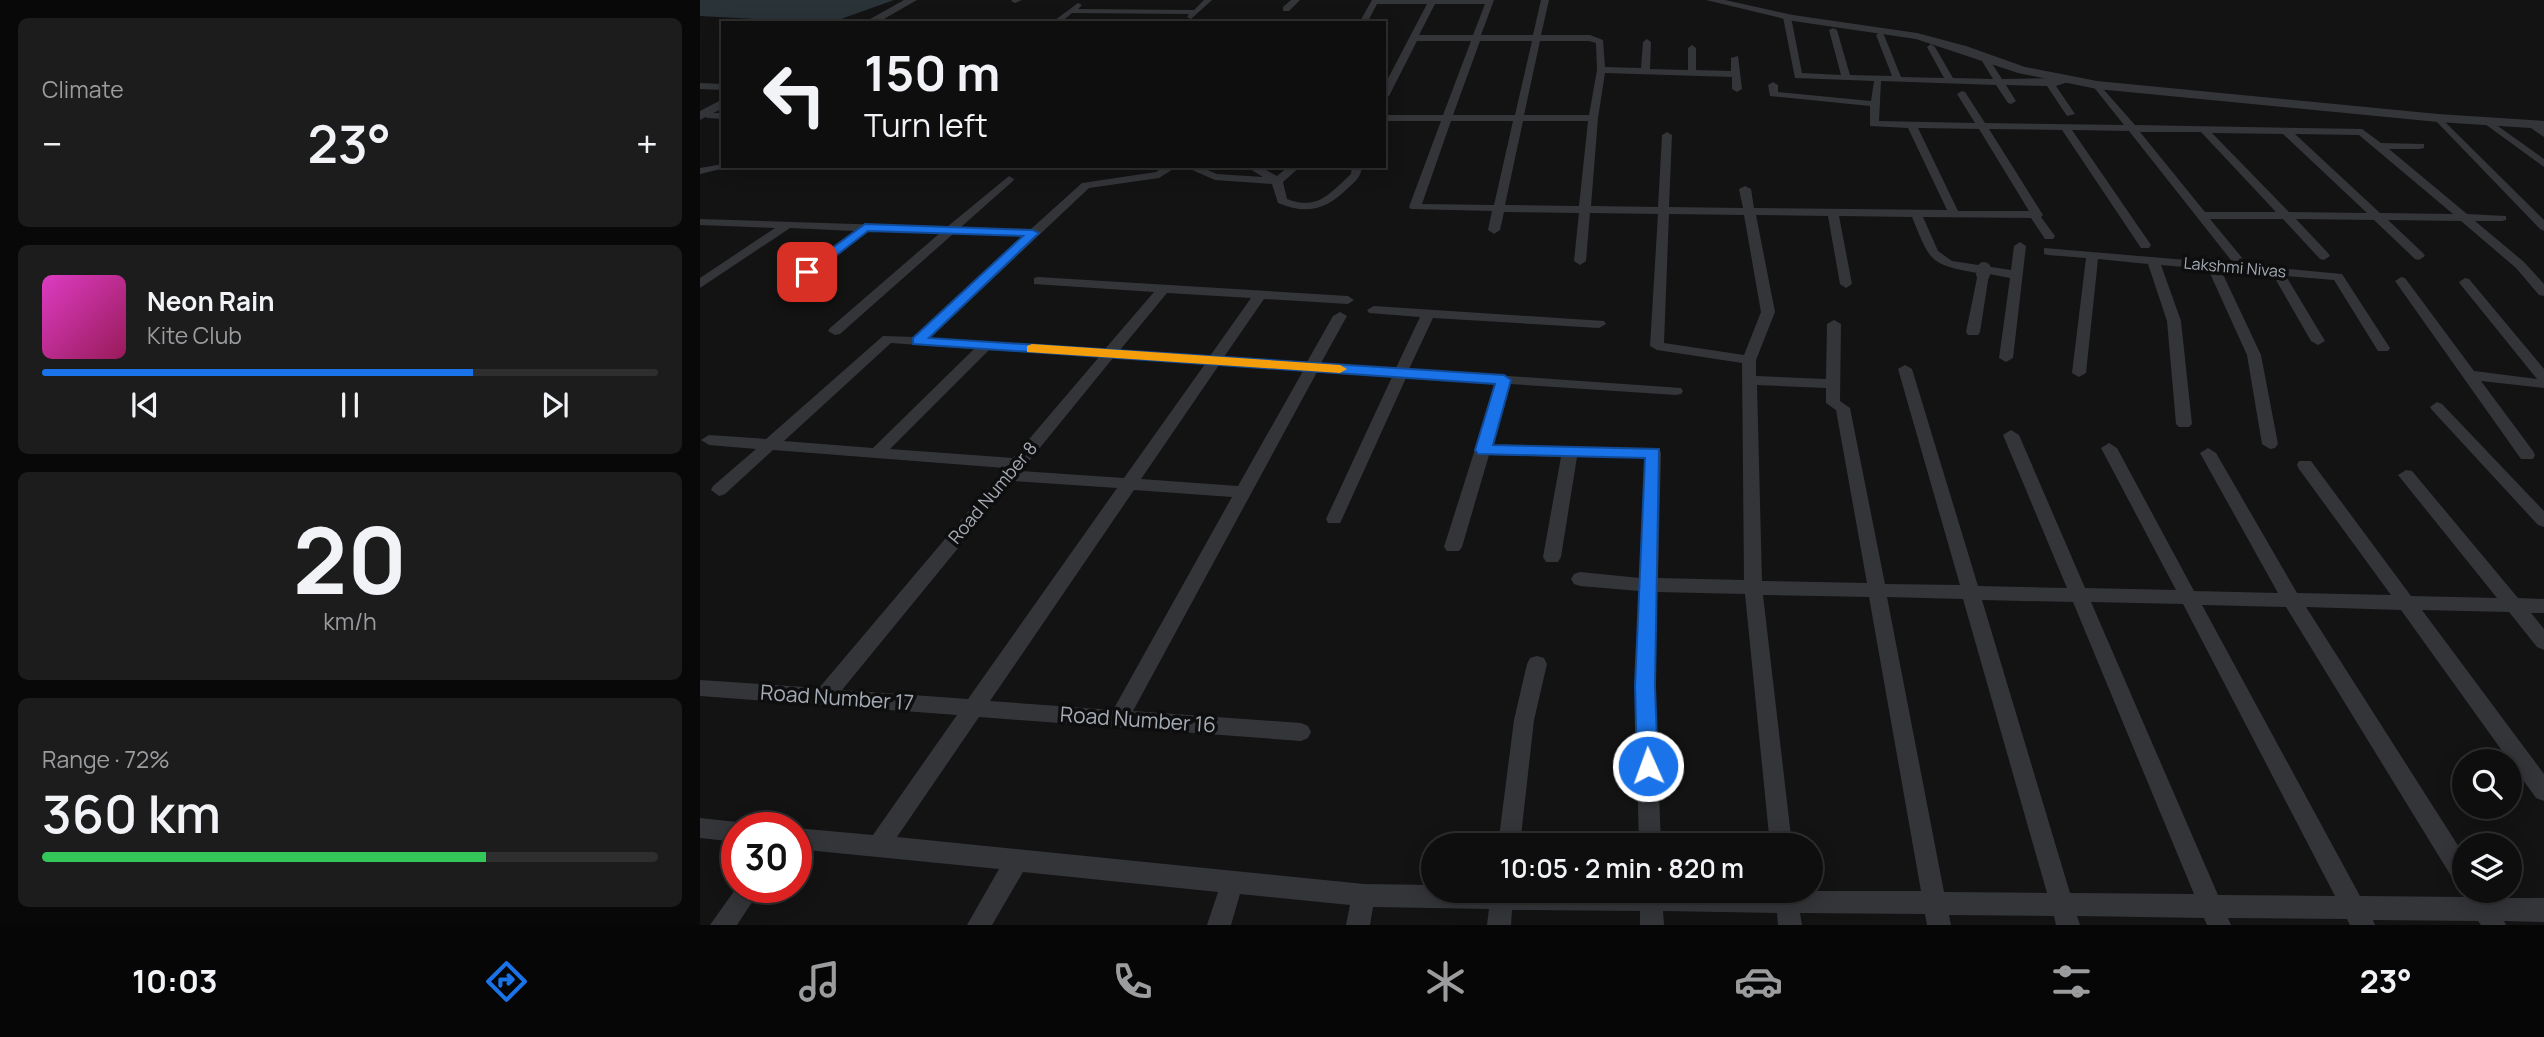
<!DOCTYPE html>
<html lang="en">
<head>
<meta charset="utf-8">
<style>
	body { margin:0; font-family:Manrope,sans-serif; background:#1c1c1d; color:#f1f3f6; height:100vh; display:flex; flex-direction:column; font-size:26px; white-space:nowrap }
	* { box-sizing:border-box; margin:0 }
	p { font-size:23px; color:#9b9c9e }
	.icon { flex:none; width:38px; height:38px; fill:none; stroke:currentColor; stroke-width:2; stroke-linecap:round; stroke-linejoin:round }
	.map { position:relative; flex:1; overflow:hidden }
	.drawer { display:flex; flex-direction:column; gap:18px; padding:18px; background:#080808; width:700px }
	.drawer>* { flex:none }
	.hud { position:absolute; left:21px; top:21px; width:665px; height:147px; border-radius:0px; box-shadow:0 4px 18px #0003,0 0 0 2px #2e2e2f; background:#0e0e0f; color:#f1f3f6; overflow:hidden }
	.buttons { position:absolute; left:1752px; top:749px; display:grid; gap:14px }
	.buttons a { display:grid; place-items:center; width:70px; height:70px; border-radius:50%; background:#0e0e0f; box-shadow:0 4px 18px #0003,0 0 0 2px #2e2e2f; font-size:35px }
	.speed { position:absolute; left:21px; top:812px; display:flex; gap:14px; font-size:35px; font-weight:700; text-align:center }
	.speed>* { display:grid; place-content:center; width:91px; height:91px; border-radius:50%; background:#0e0e0f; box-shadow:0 4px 18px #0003,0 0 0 2px #2e2e2f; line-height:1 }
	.speed .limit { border:10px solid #d22; background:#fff; color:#111 }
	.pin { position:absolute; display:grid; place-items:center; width:60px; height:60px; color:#fff; margin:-30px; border-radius:14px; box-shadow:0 4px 10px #0006 }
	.me { position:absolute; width:77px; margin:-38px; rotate:358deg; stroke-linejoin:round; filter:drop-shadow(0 0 5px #0008) }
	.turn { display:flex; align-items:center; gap:24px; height:147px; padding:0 28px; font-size:32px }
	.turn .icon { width:91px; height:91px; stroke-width:2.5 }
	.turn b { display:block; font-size:49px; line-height:60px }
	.big { font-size:52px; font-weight:600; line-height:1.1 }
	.drawer .card { flex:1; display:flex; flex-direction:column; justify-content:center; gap:10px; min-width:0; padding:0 24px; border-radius:10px; background:#1c1c1d }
	.drawer .dial { align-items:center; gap:0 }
	.dial b { font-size:91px; line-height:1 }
	.song { display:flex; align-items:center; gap:21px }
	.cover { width:84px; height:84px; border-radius:10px; background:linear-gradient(135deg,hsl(310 70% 55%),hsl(330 70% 35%)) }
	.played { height:7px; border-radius:4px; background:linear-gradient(90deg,#1a73e8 70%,#2e2e2f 70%) }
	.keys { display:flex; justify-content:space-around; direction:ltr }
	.heat { display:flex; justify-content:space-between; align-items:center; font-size:38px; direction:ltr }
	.charge { height:10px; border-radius:5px; background:linear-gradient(90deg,#34c759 72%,#2e2e2f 0) }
	.trip { position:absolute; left:721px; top:833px; width:402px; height:70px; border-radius:35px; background:#0e0e0f; box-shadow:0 4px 18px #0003,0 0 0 2px #2e2e2f; font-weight:600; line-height:70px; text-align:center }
	.tabs { display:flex; height:112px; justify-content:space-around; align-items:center; background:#060606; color:#9b9c9e }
	.tabs .icon { width:49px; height:49px }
	.tabs .active { color:#1a73e8 }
	.tabs b { font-size:32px; color:#f1f3f6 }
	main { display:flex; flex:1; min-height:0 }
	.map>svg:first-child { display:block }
	.water { fill:#293338 }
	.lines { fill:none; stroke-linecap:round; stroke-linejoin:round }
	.minor { fill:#343539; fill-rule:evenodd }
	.tertiary { fill:#343539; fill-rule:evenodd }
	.minor-bridge { stroke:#343539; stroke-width:14 }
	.route { fill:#1a73e8; stroke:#114b97; stroke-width:2 }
	.slow { fill:#f59e0b }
	.labels { text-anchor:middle; stroke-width:7; stroke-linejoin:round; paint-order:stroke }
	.far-street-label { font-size:16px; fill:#a5abb5; stroke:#0e0e0f }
	.street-label { font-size:18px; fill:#a5abb5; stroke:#0e0e0f }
	.near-street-label { font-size:21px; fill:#a5abb5; stroke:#0e0e0f }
</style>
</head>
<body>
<main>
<section class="drawer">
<div class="card"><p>Climate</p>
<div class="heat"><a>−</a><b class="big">23°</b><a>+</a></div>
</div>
<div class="card">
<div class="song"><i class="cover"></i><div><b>Neon Rain</b><p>Kite Club</p></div></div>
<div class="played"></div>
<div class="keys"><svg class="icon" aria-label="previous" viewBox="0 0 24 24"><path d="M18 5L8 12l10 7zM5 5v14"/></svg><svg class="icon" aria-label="pause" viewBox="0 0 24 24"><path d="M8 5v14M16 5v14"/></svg><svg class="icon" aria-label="next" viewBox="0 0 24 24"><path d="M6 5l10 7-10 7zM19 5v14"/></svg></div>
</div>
<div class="card dial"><b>20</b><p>km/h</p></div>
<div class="card"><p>Range · 72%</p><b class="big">360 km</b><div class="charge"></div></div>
</section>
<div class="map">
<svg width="1844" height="925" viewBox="0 0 1844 925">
	<rect width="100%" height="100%" fill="#131314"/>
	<path class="water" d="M0,0h194l-64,23 -130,-7z"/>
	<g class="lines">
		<path class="minor" d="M322,0l-7,3 -4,-2 1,-1z
			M504,0h8l-21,19 -4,-2 2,-3 -117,-1 -12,10h-9l27,-20 4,2 -4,4 116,1z
			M591,0h9l-11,11h-6v-4z
			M672,0h122l-13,35h52l8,-35h8l-8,35h49l13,5 2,27 36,1 2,-26 4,-3 4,3 -1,27 38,1v-22l4,-3 4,3v22l35,1v-13l7,-2 4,33 -5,3 -5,-3v-12l-127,-4 -7,45 -7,88 67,1 4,-72 5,-3 5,3 -3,72 74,1 -4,-19 6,-3 6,3 3,19 193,2 -39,-82 -38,-2v-20l-100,-10 -2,-11 5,-3 5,3v7l93,9 3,-20 -79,-3 -12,-61 4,-2 4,2 11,56 39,2 -12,-45 4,-2 4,2 13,45 42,1 -16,-41 4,-3 4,3 17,42 43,1 -17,-31 4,-3 4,3 18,31 40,1 -11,-18 4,-3 3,1 13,20 66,-1v4l-12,4 19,28 -8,2 -20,-30 -41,-1 10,16 -5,3 -3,-1 -12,-18 -115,-4 -2,40 96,2 -18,-29 5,-3 3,1 20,31 139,2 -32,-40 5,-3 38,43 227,4 19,14 43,1v4l-4,1h-31l78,65 39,2v4l-4,1h-27l49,41 20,22v12l-5,-1 -23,-27 -55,-47 -73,-1 35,33 2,3 -6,4 -4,-1 -41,-39 -78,-1 32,34 2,3 -6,4 -4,-1 -37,-40h-73l38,46 94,9 48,74 -2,3h-10l-44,-71 -48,-4 39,65 -7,4 -7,-4 -38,-66 -52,-5 40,85 17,89 -3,4 -5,1 -8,-5 -15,-89 -39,-86 -47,-4 20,56 11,103 -3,3h-10l-3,-3 -9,-103 -19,-57 -50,-5 -12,114 -7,4 -7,-4 14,-115 -38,-3 -4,-1v-6l190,16 -105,-133 -57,-1 79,115 -2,3h-8l-79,-118 -73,-1 54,86 -2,2 14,19 -2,3h-8l-14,-21 -108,-1 15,34 14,10 59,9 3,-24 6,-4 6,4 -13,112 -7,4 -7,-4 11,-80 -21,-4 -9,58 -2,3h-10l-2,-3 12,-59c-49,-8 -48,-12 -66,-56l-73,-1 13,68 -6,4 -6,-4 -12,-68 -72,-1 19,97 -19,48v16l70,3 1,-55 7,-4 7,4 -1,77 10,7 35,176 75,1 -62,-216 7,-4 7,4 66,217 89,2 -64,-153 8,-5 8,5 66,153 91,2 -75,-142 8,-5 8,5 77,143 84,2 -78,-140 8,-5 8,5 81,140 94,2 -92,-126 -2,-4 2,-4h12l100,135 86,2 -99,-123 8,-5 6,1 106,127 26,1v14h-13l13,16v21l-7,-3 -28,-35 -87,-2 122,164v27l-8,-3 -135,-188 -95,-3 158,248v36h22l4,7h54v24l-40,-1 2,4h-25l-3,-4 -105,-1 2,5h-25l-3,-6 -119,-1 3,7h-24l-3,-7 -127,-2 3,9h-24l-2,-9 -105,-1 2,10h-24l-2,-11 -125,-1 2,12h-24l-1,-12 -114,-2 1,14h-24v-14l-128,-1 -1,15h-24l2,-16 -116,-2 -3,18h-24l4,-20 -110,-11 -9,31h-24l11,-33 -195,-20 -31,53h-25l32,-56 -203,-20v-21l77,7 84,-120 -257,-19v-16l119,8 186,-220 -232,-18 -48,44 -6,2 -8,-6 2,-4 43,-37 -47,-4 -8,-5 8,-5 57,4 117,-103 32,1 109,-101 -71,-2 -113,100 -5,1 -7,-4 2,-3 110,-95 -72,-2 -81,60 -4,-1v-6l71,-53 -64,-3 -90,60v-10l75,-50 -75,-3v-6l247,8 62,-51 5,3 -1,2 -52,46 70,2 51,-46 74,-11 9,-6h13l-19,12 -70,10 -159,150 175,11 49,-57 -120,-8v-6l4,-1 310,19 6,4 -6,4 -84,-5 -40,58 83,5 26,-46 7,-4 7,4 -26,47 75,5 24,-51 -51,-4 -2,-3 7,-4 230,15 2,3 -7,4 -166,-10 -24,51 272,19 2,3 -2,3 -5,1 -166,-11 -18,61 167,4 2,4 -3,125 86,2 -2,-217 -85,-13 -7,-4 8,-132 -68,-1 -4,48 -6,4 -6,-4 5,-48 -75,-1 -4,18 -6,4 -6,-4 4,-19 -81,-2 -2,-2 32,-86h-57v-6h59l28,-74h-54l-28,55 -5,3v-13l43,-82h-50l-10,19h-8zM735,4h50l-12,31h-54zM780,41h52l-17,74h-62zM840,41h49l7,2 1,27 -8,45h-65zM751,121h62l-19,84 -72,-1zM823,121h65l-9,85 -74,-1zM1218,128l61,1 50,82h-71zM1440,132h61l75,80h-71zM1512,133l71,1 84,79 -78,-1zM1595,134l64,1 94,79 -73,-1zM969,214l75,1 17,97 -17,43 -80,-12zM467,293l84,5 -41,58 -90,-6zM191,343l83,6 -101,99 -89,-7zM289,350l110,7 -86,101 -123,-9zM413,358l92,6 -81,114 -103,-7zM519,365l84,6 -65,115 -97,-7zM617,372l75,5 -66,142 2,4h12l2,-4 64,-141 90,5 -52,164 3,4h12l3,-4 27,-92 72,2 -18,100 3,5h12l3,-5 16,-100 68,1 -5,120 -60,-6 -6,2 -3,5 3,5 6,2 59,5 -4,95 4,159h22l-6,-159 2,-94 88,2 25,251h22l-29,-250 106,2 52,294h-488v-6l-69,-1 -467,-47 82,-120 322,24 7,-3 3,-6 -3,-6 -7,-3 -168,-12zM1057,385l69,3v15l10,7 31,173 -105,-2zM313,481l104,7 -149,211 -126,-9zM434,490l98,7 -119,213 -123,-9zM1187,597l76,2 84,294 -103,-1zM1282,600l91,2 121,292 -124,-1zM1391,602l92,2 152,292 -117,-1zM1502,605l84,2 170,277 7,3 -2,4 3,6 -104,-1z
			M0,83l23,1v6l-23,-1z
			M10,113h13v6l-16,-1 -2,-2z
			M1738,115l106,105v11l-4,-2 -105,-109v-4z
			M1788,119l56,40v8l-59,-43 -2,-2z
			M1832,121l12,8v8l-16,-11 -1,-2z
			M23,164v2h11l-34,8v-6z
			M483,166h15l19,8 46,3 -18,-11h14l18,10 12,-10h12l-18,16 4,17c31,12 43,-6 64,-25l1,-8h10c-1,11 -6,15 -14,22 -22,22 -41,27 -70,15l-6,-19 -57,-4z
			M1701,277l4,1 69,93 63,8 -76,-94 -2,-3 6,-4 4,1 75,90v19l-63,-7 52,70 2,4 -2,4h-12l-126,-178z
			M1737,402l5,2 102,107v16l-6,-2 -106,-115 -2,-3z
			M837,656l7,2 3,6 -13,56 -14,125h-22l16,-125 13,-56 3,-6z
			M0,818l37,4 9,6h-9v14l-37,-4z
			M37,887h25l-25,38h-27z"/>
		<path class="tertiary" d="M204,0h13l-40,23h-14z
			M1006,0h19l68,15 124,18 49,13 59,21 72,14 341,33 106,7v8l-106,-7 -341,-33 -79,-16 -102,-34 -123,-18z
			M23,99v9l-23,12v-9z"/>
		<path class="minor-bridge" d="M1283,274l1,-5"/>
	</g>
	<path class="route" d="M165,224l168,6 6,3 -110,105 575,37 7,5 -18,65 166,4 -4,237 3,80 -3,6 -7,3 -8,-3 -3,-6 -2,-80 10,-228 -167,-4 -3,-4 20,-66 -582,-40v-6l110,-102 -155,-5 -57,44h-9v-5z"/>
	<path class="slow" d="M332,344l308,21 7,4 -7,4 -313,-21v-6z"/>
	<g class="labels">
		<g class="far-street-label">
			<text transform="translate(1535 267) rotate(5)" y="6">Lakshmi Nivas</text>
		</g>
		<g class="street-label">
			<text transform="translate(293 493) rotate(-50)" y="6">Road Number 8</text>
		</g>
		<g class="near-street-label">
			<text transform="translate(137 698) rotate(4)" y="7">Road Number 17</text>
			<text transform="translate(438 720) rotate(4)" y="7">Road Number 16</text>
		</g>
	</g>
</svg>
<div class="buttons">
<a><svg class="icon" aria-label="search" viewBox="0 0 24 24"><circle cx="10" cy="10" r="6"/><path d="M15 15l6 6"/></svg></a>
<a><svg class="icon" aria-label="layers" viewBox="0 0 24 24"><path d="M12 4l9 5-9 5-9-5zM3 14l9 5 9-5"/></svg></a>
</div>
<div class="speed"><div class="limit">30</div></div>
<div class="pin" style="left:107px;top:272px;background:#d93025"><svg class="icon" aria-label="arrive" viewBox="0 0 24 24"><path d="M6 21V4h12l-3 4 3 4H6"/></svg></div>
<svg class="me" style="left:948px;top:766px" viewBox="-20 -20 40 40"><circle r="17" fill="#1a73e8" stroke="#fff" stroke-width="3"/><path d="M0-11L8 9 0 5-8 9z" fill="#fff"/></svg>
<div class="trip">10:05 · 2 min · 820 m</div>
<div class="hud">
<div class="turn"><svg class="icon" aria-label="left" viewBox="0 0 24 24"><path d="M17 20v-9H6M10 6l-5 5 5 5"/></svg><div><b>150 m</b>Turn left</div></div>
</div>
</div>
</main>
<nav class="tabs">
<b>10:03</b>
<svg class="icon active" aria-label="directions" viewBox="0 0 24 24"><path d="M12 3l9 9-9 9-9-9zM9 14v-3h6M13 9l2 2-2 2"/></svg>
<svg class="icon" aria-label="music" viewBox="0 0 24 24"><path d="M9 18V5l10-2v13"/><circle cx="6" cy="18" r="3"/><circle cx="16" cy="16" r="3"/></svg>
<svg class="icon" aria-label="phone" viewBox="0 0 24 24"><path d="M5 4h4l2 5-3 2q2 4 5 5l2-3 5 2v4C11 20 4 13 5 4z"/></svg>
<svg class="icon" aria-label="climate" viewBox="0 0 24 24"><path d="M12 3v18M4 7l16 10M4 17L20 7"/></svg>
<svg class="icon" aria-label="car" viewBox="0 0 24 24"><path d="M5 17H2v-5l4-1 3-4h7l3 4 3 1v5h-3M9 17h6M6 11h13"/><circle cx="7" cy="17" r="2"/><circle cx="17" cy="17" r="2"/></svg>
<svg class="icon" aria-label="filters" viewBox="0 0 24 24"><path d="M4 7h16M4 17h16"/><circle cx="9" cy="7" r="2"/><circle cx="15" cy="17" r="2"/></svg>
<b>23°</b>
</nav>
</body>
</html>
